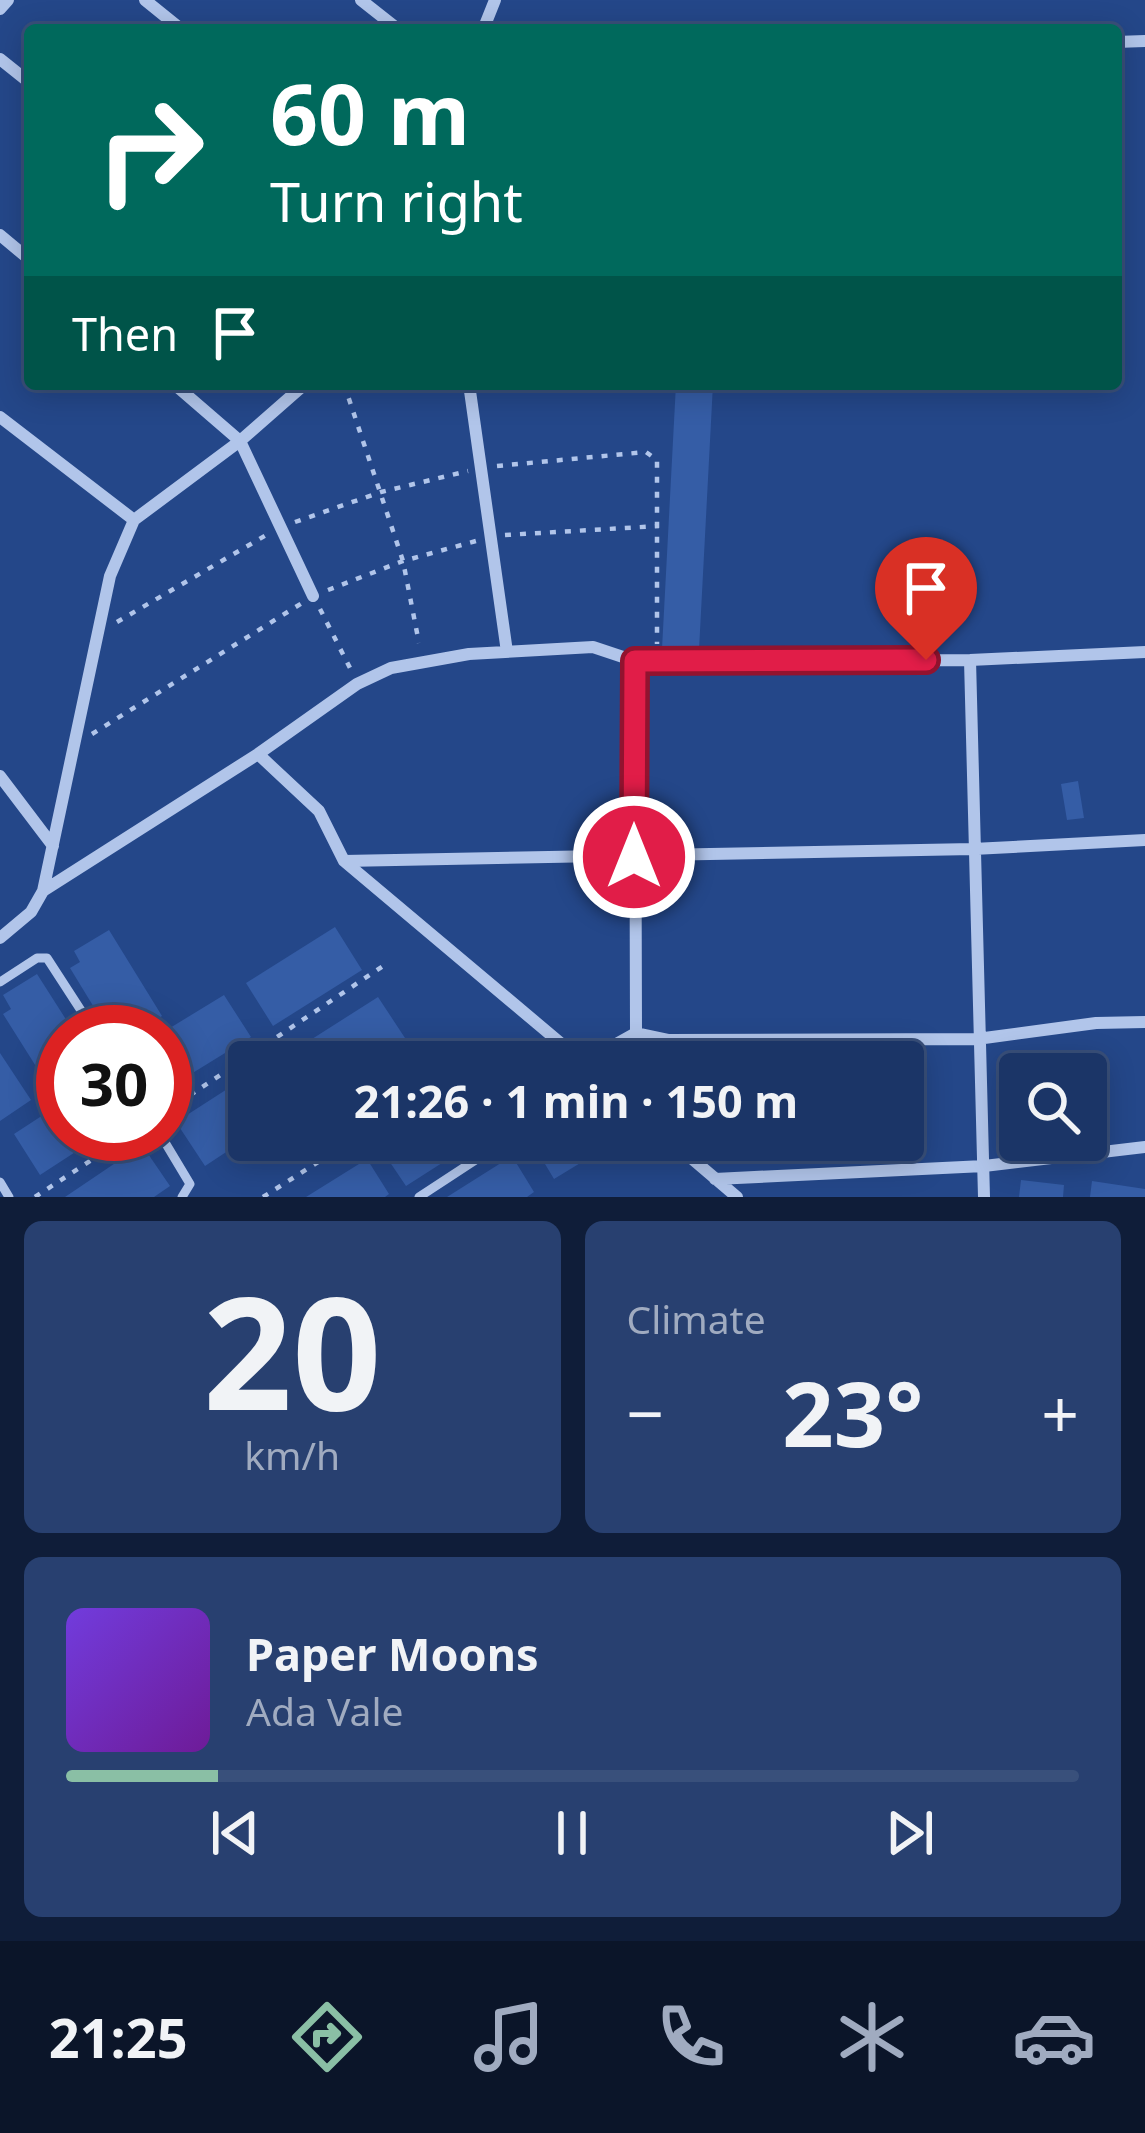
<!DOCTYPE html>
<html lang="en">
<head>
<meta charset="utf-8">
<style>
	body { margin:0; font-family:"Noto Sans",sans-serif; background:#284070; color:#f1f3f6; height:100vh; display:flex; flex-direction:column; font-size:45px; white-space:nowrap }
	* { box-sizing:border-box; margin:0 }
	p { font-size:39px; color:#a0abc0 }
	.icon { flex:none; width:66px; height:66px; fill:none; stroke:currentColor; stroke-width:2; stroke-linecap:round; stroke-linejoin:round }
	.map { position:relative; height:1197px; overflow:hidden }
	.side { display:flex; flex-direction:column; gap:24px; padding:24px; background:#0f1d39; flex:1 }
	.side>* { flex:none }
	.hud { position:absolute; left:24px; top:24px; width:1098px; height:366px; border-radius:12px; box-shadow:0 6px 30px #0003,0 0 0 3px #39507b; background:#00695c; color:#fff; overflow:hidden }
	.buttons { position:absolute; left:999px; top:1053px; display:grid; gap:24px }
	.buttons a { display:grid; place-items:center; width:108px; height:108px; border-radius:12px; background:#1b3567; box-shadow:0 6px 30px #0003,0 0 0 3px #39507b; font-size:60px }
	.speed { position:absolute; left:36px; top:1005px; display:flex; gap:24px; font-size:60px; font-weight:700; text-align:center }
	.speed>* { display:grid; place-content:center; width:156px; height:156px; border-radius:50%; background:#1b3567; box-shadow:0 6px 30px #0003,0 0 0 3px #39507b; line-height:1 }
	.speed .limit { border:18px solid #d22; background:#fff; color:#111 }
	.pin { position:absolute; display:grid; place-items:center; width:102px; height:102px; color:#fff; margin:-123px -51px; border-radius:50% 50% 50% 0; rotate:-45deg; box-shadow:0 0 12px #0007 }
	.pin .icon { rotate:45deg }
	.me { position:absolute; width:132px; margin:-66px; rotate:0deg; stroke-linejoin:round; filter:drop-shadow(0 0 9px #0008) }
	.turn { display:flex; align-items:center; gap:42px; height:252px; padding:0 48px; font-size:54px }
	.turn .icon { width:156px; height:156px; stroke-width:2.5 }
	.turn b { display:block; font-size:84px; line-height:102px }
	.then { display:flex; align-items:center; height:114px; padding:0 48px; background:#0003; gap:24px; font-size:45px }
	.big { font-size:90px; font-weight:700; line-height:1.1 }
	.side .card { flex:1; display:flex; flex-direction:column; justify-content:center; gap:18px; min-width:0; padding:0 42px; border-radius:18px; background:#284070 }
	.side .dial { align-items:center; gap:0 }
	.dial b { font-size:156px; line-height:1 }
	.song { display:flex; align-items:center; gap:36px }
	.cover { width:144px; height:144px; border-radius:18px; background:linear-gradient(135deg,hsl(260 70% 55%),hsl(280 70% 35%)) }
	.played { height:12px; border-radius:6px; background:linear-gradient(90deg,#8abfa5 15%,#39507b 15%) }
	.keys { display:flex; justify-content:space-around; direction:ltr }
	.heat { display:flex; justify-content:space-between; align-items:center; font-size:66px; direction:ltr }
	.side .tiles { flex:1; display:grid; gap:24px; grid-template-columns:1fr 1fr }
	.card:last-child { grid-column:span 2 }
	.trip { position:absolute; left:228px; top:1041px; width:696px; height:120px; border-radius:12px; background:#1b3567; box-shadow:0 6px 30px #0003,0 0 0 3px #39507b; font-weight:700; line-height:120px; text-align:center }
	.menu { display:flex; height:192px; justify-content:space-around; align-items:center; background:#0b1529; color:#a0abc0 }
	.menu .icon { width:84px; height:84px }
	.menu .on { color:#8abfa5 }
	.menu b { font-size:54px; color:#f1f3f6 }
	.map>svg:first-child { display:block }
	.building { fill:#355da6 }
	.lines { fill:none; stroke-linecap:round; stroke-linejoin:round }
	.path { stroke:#b1c5ea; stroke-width:4.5; stroke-dasharray:6 9; stroke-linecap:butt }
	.lane { stroke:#b1c5ea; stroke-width:9 }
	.street { stroke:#b1c5ea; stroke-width:12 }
	.route-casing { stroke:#92132f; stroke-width:30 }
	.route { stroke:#e11d48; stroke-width:21 }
</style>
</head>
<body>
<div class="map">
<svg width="1145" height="1197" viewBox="0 0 1145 1197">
	<rect width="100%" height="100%" fill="#244789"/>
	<path class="building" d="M676,384h37l-14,266 -37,-1z
		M1078,781l6,37 -17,2 -6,-36z
		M335,927l27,43 -89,56 -27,-43z
		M109,930l53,86 -26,16h-27l-39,-64 10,-6 -6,-11z
		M37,974l37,58h-11v46l-14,9 -46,-73 8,-5 -8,-14z
		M224,995l27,42 -86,53v-59z
		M378,997l27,41 -36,24h-73l-6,-9z
		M0,1053l31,47 -31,21z
		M249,1075v62l-44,29 -29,-44z
		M63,1102v32h40l-63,41 -26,-41z
		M396,1140h82l-72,46 -25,-37z
		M539,1140h61l5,8 -51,31 -21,-35z
		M142,1145l28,41 -16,11h-89z
		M512,1156l22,36 -7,5h-80z
		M367,1159l22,35 -4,3h-79z
		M1021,1180l43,5 -1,12h-44z
		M1092,1181l53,8v8h-55z"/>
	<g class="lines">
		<path class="path" d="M344,384l59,177 16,82
			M497,466l149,-14 11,8v184
			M295,522l86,-30 87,-21
			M505,535l154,-9
			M328,590l75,-29 73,-20
			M320,609l30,59
			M117,622l151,-88
			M92,734l210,-131
			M165,1112l224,-150
			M35,1197l96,-63
			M263,1197l90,-57"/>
		<path class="lane" d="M0,982l37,-24h10l48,74
			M481,1059l1,3
			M160,1134l30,50 -8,13
			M0,1182l9,15
			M419,1197l87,-57"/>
		<path class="street" d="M145,0l37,30
			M361,0l38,30
			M0,9l8,-9
			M483,30l12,-30
			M1116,42l29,-1
			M0,59l30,24
			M0,235l30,25
			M174,384l66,57 73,155
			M469,384l38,268
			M0,417l134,103
			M970,660l14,537
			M635,661l1,372
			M258,754l61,57 25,50 239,201
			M0,776l53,70
			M344,861l629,-12 172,-9
			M43,891l67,-315 24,-56 106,-79 65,-57
			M0,938l31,-26 12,-21 215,-137 99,-70 34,-16 78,-14 124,-7 42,14 335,-1 175,-8
			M584,1062l52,-29 33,7 308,-1 119,-16 49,-1
			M670,1140l67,57
			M715,1179l269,-13 161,-19"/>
	</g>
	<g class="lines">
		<defs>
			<path id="route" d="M634,857l1,-196 291,-1"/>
		</defs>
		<use href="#route" class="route-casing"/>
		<use href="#route" class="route"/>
	</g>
</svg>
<div class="buttons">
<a><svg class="icon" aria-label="search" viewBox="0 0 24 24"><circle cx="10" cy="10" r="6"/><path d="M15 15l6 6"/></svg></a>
</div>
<div class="speed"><div class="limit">30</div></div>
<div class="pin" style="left:926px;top:660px;background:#d93025"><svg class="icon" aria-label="arrive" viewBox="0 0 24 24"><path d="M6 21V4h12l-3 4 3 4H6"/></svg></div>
<svg class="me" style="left:634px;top:857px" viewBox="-20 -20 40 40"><circle r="17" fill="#e11d48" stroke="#fff" stroke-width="3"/><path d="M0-11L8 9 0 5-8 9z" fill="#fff"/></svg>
<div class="trip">21:26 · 1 min · 150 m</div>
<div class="hud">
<div class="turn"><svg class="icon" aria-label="right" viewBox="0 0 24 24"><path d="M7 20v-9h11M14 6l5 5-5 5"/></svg><div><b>60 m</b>Turn right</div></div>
<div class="then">Then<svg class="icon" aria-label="arrive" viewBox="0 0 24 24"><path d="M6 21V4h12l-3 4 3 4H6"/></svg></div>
</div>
</div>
<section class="side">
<div class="tiles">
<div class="card dial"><b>20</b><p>km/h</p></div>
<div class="card"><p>Climate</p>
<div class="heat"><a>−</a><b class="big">23°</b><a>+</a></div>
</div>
<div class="card">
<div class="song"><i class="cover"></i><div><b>Paper Moons</b><p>Ada Vale</p></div></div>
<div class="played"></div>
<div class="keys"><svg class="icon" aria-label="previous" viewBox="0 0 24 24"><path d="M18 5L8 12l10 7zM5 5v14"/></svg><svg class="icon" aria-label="pause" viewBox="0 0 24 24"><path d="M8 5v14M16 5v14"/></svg><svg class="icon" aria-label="next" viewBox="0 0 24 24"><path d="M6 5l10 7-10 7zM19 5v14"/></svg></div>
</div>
</div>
</section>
<nav class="menu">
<b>21:25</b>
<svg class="icon on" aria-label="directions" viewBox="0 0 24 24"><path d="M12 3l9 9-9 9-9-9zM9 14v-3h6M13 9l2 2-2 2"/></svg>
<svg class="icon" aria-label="music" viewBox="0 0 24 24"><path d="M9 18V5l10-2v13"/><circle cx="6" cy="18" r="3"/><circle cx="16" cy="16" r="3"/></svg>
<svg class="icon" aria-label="phone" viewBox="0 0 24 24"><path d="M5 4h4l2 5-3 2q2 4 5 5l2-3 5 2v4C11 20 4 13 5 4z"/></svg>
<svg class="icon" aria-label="climate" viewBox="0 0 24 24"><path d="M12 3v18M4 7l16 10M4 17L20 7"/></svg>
<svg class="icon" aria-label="car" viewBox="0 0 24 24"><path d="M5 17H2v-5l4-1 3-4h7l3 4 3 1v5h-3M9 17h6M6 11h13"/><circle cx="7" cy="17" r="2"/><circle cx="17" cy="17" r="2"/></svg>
</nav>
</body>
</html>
